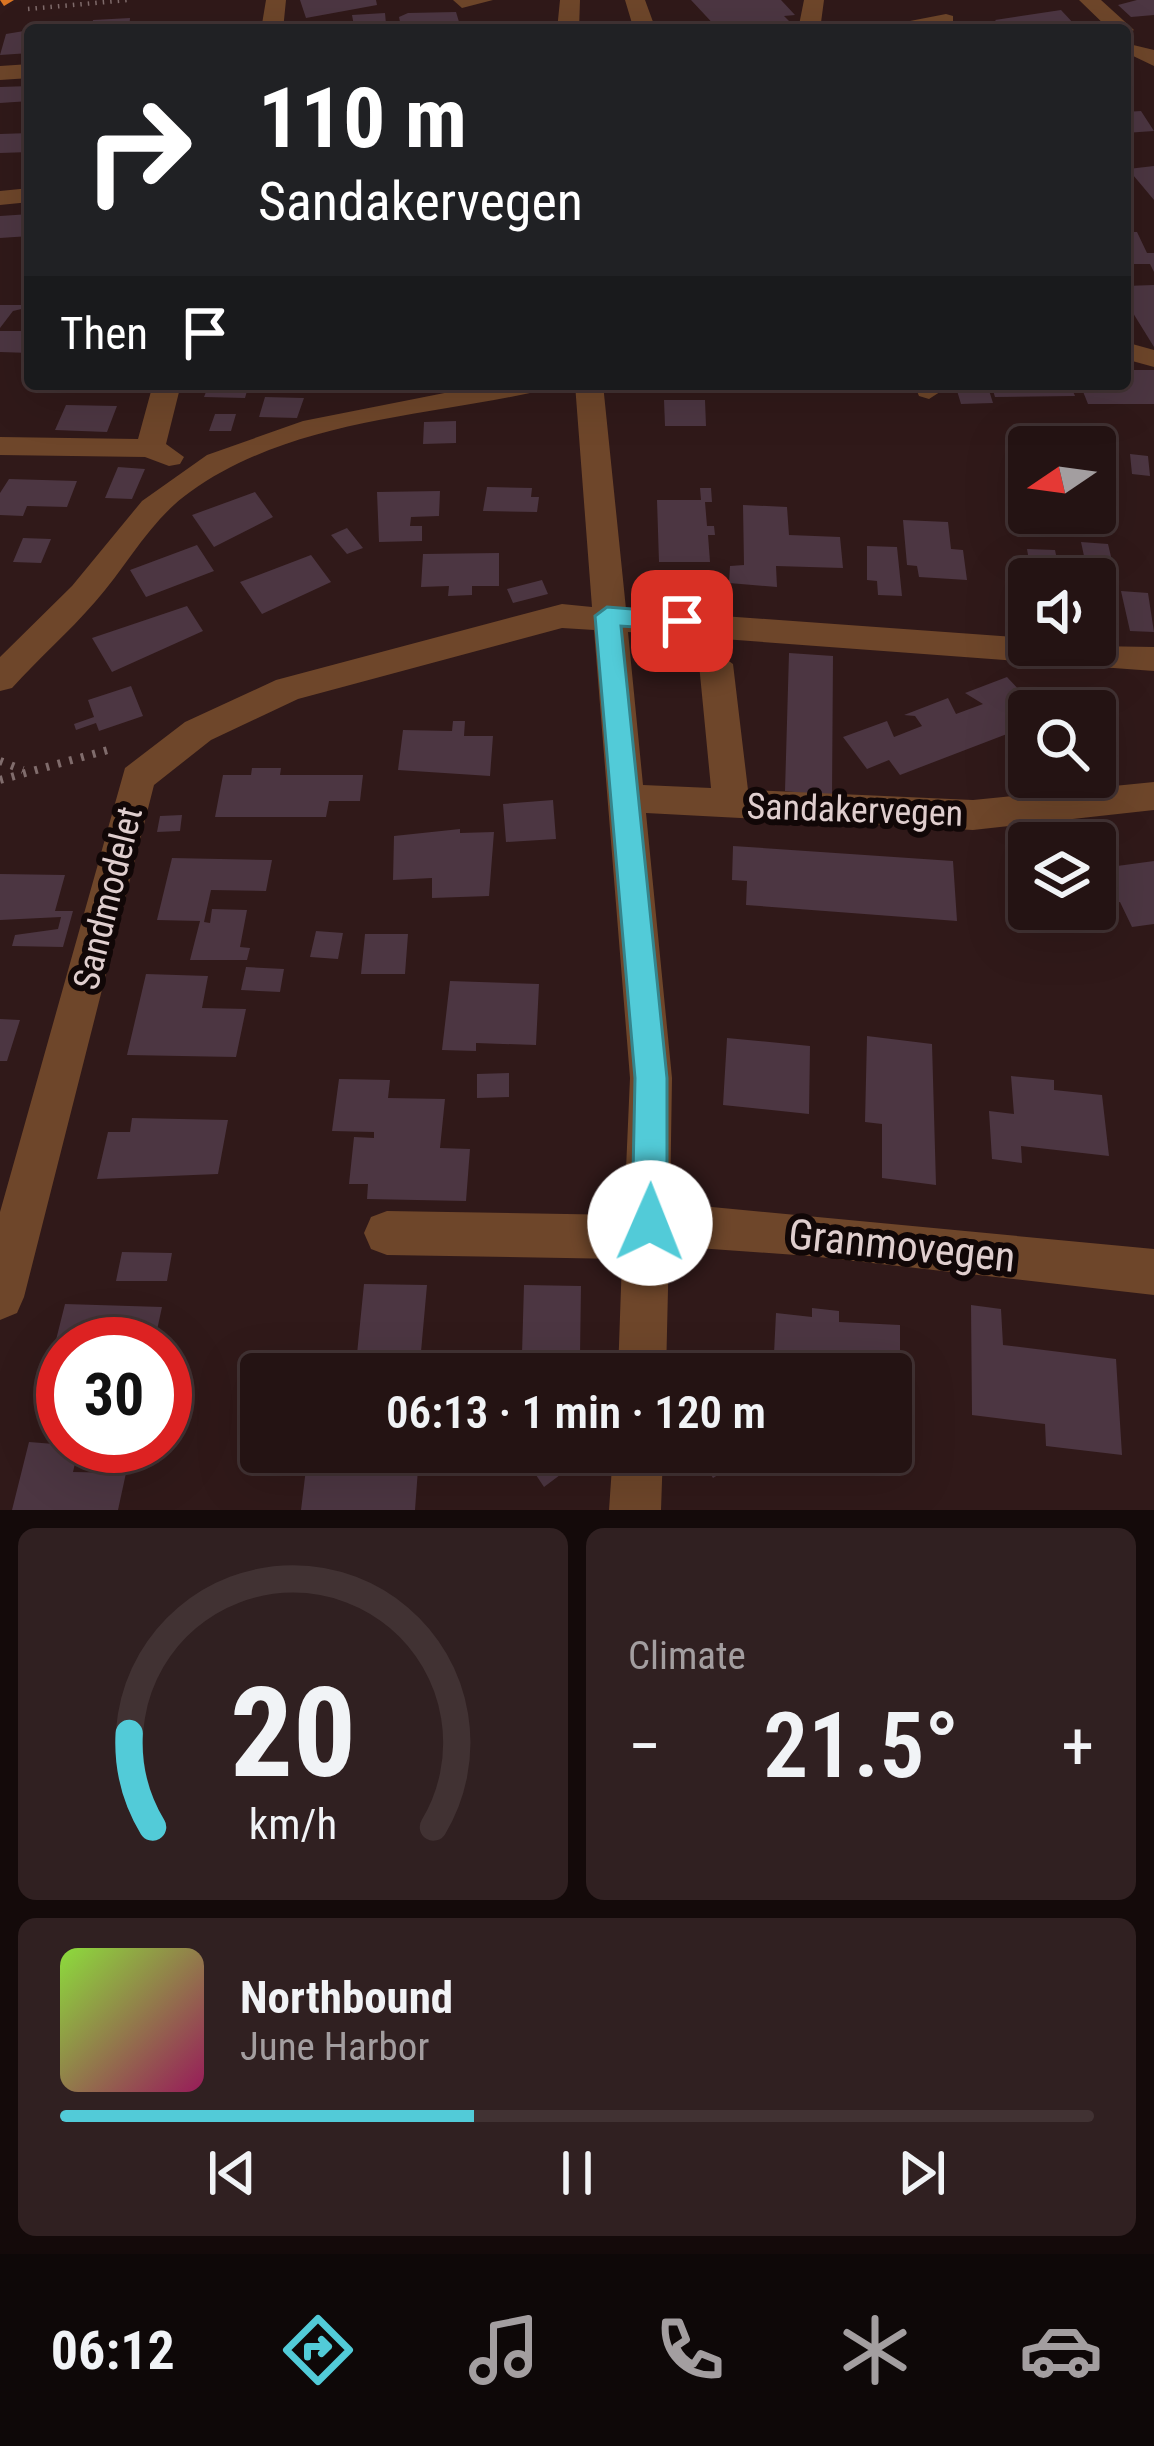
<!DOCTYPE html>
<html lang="en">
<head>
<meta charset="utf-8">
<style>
	body { margin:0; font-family:"Roboto Condensed",sans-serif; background:#302021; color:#f1f3f6; height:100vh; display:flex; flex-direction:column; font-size:45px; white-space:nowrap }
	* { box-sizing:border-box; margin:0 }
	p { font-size:39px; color:#a39ea0 }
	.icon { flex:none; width:66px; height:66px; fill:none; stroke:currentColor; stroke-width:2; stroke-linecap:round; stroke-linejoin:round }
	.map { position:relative; height:1510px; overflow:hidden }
	.panel { display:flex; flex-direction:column; gap:18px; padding:18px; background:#140a0a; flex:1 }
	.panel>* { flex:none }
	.hud { position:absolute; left:24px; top:24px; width:1107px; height:366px; border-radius:12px; box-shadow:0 12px 48px #0002,0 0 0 3px #413233; background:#202124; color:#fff; overflow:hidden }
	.needle { width:78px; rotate:257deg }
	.fabs { position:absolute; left:1008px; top:426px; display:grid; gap:24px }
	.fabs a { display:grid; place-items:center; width:108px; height:108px; border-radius:12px; background:#241313; box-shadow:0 12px 48px #0002,0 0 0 3px #413233; font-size:60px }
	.speed { position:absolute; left:36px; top:1317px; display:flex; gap:24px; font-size:60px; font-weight:700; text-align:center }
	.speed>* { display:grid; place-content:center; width:156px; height:156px; border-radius:50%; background:#241313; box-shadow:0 12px 48px #0002,0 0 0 3px #413233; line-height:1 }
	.speed .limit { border:18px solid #d22; background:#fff; color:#111 }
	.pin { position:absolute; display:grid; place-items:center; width:102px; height:102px; color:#fff; margin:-51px; border-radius:24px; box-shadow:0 6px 18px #0006 }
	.me { position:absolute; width:132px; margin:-66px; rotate:1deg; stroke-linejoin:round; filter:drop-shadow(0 0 9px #0008) }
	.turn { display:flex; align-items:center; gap:42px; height:252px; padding:0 36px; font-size:54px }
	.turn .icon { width:156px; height:156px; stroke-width:2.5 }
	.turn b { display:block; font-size:84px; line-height:102px }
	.then { display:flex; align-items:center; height:114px; padding:0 36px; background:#0003; gap:24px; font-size:45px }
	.big { font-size:90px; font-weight:600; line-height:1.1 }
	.panel .widget { flex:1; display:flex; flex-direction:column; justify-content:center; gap:18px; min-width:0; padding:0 42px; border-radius:18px; background:#302021 }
	.panel .dial { align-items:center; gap:0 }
	.dial svg { height:312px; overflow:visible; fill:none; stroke:#413233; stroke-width:7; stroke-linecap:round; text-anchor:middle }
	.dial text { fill:#f1f3f6; stroke:none }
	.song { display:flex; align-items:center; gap:36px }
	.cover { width:144px; height:144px; border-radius:18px; background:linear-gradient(135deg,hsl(90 70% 55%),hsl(330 70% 35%)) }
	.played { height:12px; border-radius:6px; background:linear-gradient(90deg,#52cbd8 40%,#413233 40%) }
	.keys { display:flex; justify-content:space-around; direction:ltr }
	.heat { display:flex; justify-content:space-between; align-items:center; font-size:66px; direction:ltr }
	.panel .tiles { flex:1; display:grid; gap:18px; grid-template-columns:1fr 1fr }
	.widget:last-child { grid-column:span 2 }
	.trip { position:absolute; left:240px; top:1353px; width:672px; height:120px; border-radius:12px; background:#241313; box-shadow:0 12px 48px #0002,0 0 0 3px #413233; font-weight:600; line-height:120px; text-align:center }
	.menu { display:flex; height:192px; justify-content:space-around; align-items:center; background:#0e0808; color:#a39ea0 }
	.menu .icon { width:84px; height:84px }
	.menu .on { color:#52cbd8 }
	.menu b { font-size:54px; color:#f1f3f6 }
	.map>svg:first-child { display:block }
	.building { fill:#4c3642 }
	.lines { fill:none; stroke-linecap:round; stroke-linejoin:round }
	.path-far1 { stroke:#806c6c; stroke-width:4.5; stroke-dasharray:1.5 6; stroke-linecap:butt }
	.path { stroke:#806c6c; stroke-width:8; stroke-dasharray:3 9; stroke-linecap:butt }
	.minor { fill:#6e462a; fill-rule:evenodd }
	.highway { fill:#d97423; fill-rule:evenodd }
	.route { fill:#52cbd8; stroke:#35848c; stroke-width:3 }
	.labels { text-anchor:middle; stroke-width:12; stroke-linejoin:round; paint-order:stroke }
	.street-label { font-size:36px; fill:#dfcece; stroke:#110707 }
	.near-street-label { font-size:42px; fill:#dfcece; stroke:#110707 }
</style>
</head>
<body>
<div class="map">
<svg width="1154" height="1510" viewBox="0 0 1154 1510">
	<rect width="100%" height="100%" fill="#301919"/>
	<path class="building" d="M300,0h76l1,5 -71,13z
		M691,0h90l14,15 -11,1 8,8 -73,6z
		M1137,0h17v15l-23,2 -13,-12z
		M1061,10l14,15 -71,5 -9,-10z
		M456,12l4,13 -5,3 -54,-1 -2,-10 9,-4z
		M385,13l1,11 -32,2 -2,-11z
		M130,18l-1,12h-38l2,-10z
		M30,30v23l-30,2 6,-21z
		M30,86v15l-30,2v-16z
		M1141,111l13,20 -29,2v-21z
		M30,133v19l-30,1v-19z
		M1154,166v34l-26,-31z
		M30,214v22l-30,2v-22z
		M1125,232h12l10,21h7v19l-4,-8h-25z
		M1154,285v62l-21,-34h-8v-27z
		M0,305h30v2l-17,4 -13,17z
		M0,331h30v22l-30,-1z
		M1125,370h29v34h-66l-8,-20h45z
		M209,384h40l-4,14 -41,-1z
		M955,384h32l6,19 -32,1z
		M991,384h79l5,12 -80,1z
		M265,397l39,1 -7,20 -38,-1z
		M664,400h41l1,26h-41z
		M66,405l51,1 -10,26 -52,-2z
		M215,414h21l-5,17h-22z
		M456,421v22l-33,1 1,-22z
		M1130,454l18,2 2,20 -18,-2z
		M118,467l27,2 -13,30 -27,-1z
		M9,479l68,2 -10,26 -40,-1 -4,10 -23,-1v-22z
		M487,487l45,1 -1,9h8l-2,15 -54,-1z
		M700,488h11l1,14h-7l2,24h7l1,9h-7l2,27h-51l-2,-62h44z
		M440,491l-1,25 -28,1 -1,9h12v15l-43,1 -2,-50z
		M255,492l18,25 -59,30 -22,-32z
		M743,505l44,2 2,28 51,2 3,31 -67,-2 1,21 -48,-4 1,-17 14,-1z
		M903,520l45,2 3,27 12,1 4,30 -48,-3 -2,-11 -10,-1z
		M347,528l16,20 -16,6 -16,-19z
		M23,538l28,1 -10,24 -28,-1z
		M1081,542l27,2 10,42 -47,-7 -5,-24 18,1z
		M197,545l17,26 -68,26 -16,-27z
		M867,546l30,1 5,49 -24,-1 -1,-14 -10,-1z
		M1027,549l28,1 6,29h-29z
		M499,553v33h-27v9l-24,1 1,-10 -28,1 2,-33z
		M311,555l20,27 -69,32 -22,-32z
		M542,580l6,14 -35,9 -6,-14z
		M1121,591l27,2 6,39 -24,-1z
		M187,606l16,25 -91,41 -20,-34z
		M789,653l44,3 -1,140 -47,-5z
		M1007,677l27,29 -9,21 -125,48 -11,-15 -22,9 -24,-32 44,-16 7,16 28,-11 -7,-10 -11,-1 44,-17 8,16 27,-10 -18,-11z
		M131,686l12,30 -44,15 -3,-8 -20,7 -2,-6 20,-7 -6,-17z
		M1054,694l52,4 5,34 -16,-1v-20h-39z
		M453,721h12l-1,15h29l-3,40 -92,-6 5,-40 49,1z
		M252,768h29l-1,7h83l-3,26h-31l-3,16h-111l8,-42h28z
		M553,800l3,39 -50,3 -3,-38z
		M182,815l-2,16 -23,1 3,-16z
		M460,829v4l34,-1 -5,64 -57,2v-20l-39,2 1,-44z
		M733,846l220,15 4,60 -211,-16 1,-24 -15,-1z
		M172,858l100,2 -6,31 -55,-1 -7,32 6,1 2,-14 35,1 -7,37 10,1 -3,12h-57l10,-39 -43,-1z
		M1154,861v63l-22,3 -12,-25 -14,2 -11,-35z
		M0,874l65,1 -10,36h18l-10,36 -51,-1 3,-11 43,-6 3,-12 -61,3z
		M316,931l27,2 -5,26 -28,-2z
		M365,934h43l-3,40h-44z
		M246,967l38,2 -4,23 -39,-2z
		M146,974l62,2 -6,32 44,1 -10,48 -109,-2z
		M450,981l89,3 -3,61 -60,-2v8l-34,-1z
		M0,1019l20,1 -13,41h-7z
		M867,1036l65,8 4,141 -54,-7v-54l-17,-2z
		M727,1038l83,8 -1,68 -86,-9z
		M509,1073v24l-32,1v-24z
		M1011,1076l43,4v10l48,5 7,61 -88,-10 1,17 -30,-4 -3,-48 25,3z
		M339,1079l51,1 -2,18 57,1 -5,49 30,1 -4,52 -99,-2 1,-15h-19l5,-47 20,1v-6l-42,-1z
		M132,1118l96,2 -10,54 -121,5 11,-47h22z
		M122,1252l50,1 -5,28h-51z
		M364,1284l63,1 -8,89h-64z
		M524,1285l57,1 -1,69 -58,-1z
		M65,1304l97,3 -8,37h-91v28h-15z
		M971,1305l30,4 2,36 113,14 6,96 -76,-9 -1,-22 -73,-9z
		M812,1308l27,3v11l61,3v97l-9,-2v-46h-118l3,-61 36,4z
		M29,1442l50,4 -6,26 53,1 -8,37h-106z
		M308,1452h54l-1,16 57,1 -3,41h-114z
		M706,1452h25l6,11 -24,15 -14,-21z
		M553,1455l11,17 -20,15 -12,-18z"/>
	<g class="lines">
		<path class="path-far1" d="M28,9l100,-9"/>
		<path class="path" d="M0,761l23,9
			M0,780l115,-32"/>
		<path class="minor" d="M266,0h20l-3,30h-22z
			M453,0h40l-31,8z
			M560,0h20l-1,30h-22z
			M625,0h20l11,30h-22z
			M804,0h20l-4,30h-22z
			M1079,0h22l33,30 -9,6v-6h-15z
			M946,14l7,2v8l-79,4z
			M1129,44l25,6v16l-25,-12z
			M30,64v14l-30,2v-14z
			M30,188v14l-30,3v-14z
			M1125,342l29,8v17l-29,-8z
			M153,384h28l-15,60 18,13 -4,7 -11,2 -24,-9 -145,-2v-18l138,2z
			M490,384h54l-14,9c-113,24 -243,29 -340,99 -40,28 -63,74 -95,110 -26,30 -56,56 -83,86l-12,3v-34l72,-71 70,-85 65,-46 96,-34z
			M575,384h28l23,225 403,29v7l125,2v24l-526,-39 15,153 68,3 -12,-124 17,-12 17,12 15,126 225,10 181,-18v28l-181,20 -327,-17 26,265 -2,125 484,46v46l-344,-39 -141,-10 -3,128h-48l4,-115 -235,-4 -16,-6 -7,-16 7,-16 16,-6 237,4 6,-137 -36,-448 -32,-2 -264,71 -87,41 -57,45 -130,512 -7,16 -17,7v-108l125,-444 60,-46 91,-42 286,-76 30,3z
			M914,384h28l1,6 -14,9 -10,-3z
			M613,1452h50l-2,58h-52z"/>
		<path class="highway" d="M0,0h14l-10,6z"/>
	</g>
	<path class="route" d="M607,607l75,6 13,8 -13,9 -61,-4 46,452v145l-5,12 -12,5 -13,-5 -5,-12 3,-145 -40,-462z"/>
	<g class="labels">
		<g class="street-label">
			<text transform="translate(855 809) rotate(2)" y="13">Sandakervegen</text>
			<text transform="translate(107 898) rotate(-76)" y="13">Sandmodelet</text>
		</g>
		<g class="near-street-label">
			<text transform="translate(902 1245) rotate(6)" y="15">Granmovegen</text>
		</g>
	</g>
</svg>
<div class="fabs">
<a><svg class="needle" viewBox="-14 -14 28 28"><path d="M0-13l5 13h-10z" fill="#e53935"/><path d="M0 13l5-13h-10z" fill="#a39ea0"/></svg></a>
<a><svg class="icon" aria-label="sound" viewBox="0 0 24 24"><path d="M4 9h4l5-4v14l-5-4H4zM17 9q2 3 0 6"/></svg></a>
<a><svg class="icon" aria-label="search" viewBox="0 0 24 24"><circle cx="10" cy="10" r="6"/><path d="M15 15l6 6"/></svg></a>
<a><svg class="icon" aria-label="layers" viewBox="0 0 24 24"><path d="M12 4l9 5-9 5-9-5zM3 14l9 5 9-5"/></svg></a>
</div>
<div class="speed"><div class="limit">30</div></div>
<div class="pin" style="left:682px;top:621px;background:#d93025"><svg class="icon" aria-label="arrive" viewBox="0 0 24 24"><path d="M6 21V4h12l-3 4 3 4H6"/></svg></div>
<svg class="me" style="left:650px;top:1223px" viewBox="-20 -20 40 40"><circle r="19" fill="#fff"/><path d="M0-13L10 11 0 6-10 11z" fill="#52cbd8"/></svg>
<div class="trip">06:13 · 1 min · 120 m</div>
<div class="hud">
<div class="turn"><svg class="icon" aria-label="right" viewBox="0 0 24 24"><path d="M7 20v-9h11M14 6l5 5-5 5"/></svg><div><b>110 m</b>Sandakervegen</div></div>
<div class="then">Then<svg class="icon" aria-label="arrive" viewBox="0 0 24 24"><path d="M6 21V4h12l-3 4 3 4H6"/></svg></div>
</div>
</div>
<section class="panel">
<div class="tiles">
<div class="widget dial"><svg viewBox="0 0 100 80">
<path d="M14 69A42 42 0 1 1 86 69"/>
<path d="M14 69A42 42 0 0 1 8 45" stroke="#52cbd8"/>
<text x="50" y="56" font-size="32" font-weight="700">20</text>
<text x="50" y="72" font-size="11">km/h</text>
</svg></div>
<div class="widget"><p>Climate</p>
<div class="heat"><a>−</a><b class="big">21.5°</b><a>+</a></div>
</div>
<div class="widget">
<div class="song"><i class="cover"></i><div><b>Northbound</b><p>June Harbor</p></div></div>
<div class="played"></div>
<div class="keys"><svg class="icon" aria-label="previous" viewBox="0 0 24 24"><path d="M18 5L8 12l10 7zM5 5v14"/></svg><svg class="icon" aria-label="pause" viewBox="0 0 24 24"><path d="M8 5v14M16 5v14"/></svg><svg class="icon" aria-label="next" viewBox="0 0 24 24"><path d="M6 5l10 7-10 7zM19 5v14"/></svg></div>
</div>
</div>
</section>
<nav class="menu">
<b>06:12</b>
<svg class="icon on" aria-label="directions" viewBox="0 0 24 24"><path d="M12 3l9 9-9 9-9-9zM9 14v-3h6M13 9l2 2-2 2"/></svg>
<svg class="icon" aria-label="music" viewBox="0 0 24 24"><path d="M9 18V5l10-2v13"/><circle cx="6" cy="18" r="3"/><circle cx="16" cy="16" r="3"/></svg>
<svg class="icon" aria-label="phone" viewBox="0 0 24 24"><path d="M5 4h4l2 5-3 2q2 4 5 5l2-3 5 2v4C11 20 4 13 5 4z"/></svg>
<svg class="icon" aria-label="climate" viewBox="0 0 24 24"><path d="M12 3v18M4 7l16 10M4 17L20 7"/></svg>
<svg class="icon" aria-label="car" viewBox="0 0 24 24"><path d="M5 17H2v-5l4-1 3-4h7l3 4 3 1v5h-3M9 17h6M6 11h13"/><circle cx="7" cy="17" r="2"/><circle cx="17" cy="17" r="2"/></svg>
</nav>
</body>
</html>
